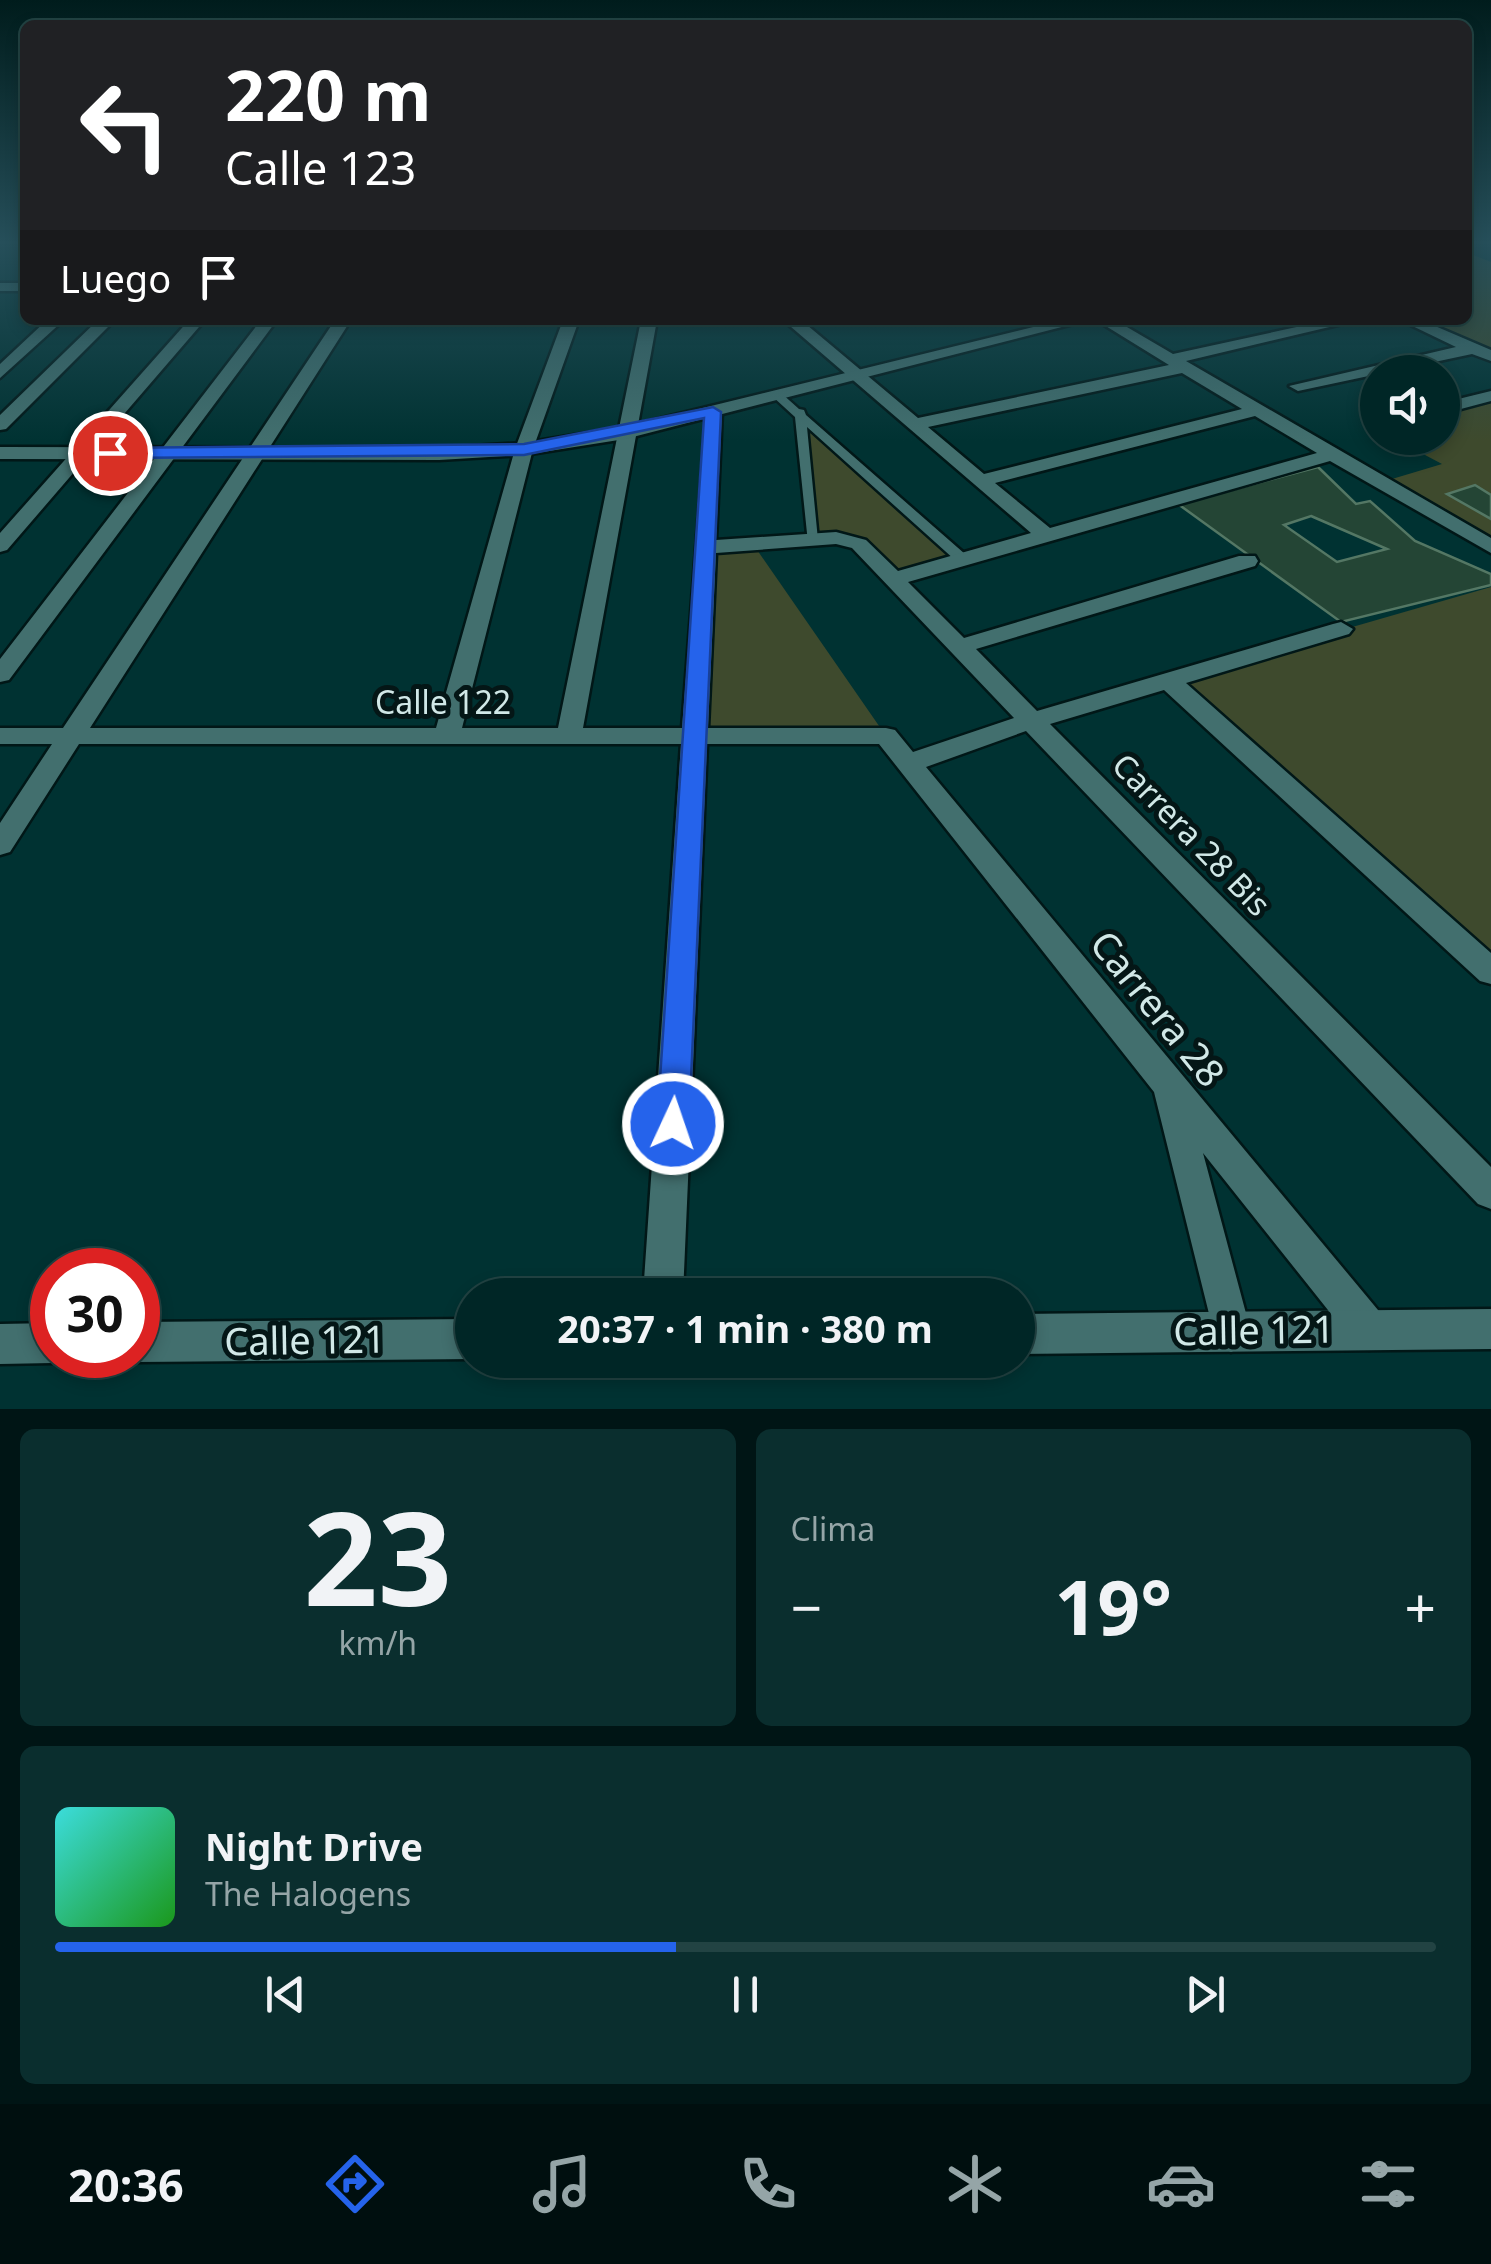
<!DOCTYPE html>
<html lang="es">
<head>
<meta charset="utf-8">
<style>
	body { margin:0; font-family:"Noto Sans",sans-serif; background:#0a2e2e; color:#f1f3f6; height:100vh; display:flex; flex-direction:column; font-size:38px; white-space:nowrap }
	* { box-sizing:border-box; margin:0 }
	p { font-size:32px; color:#95a5a7 }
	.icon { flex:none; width:55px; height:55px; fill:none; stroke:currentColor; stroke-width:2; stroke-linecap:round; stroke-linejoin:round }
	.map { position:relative; height:1409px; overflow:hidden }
	.sheet { display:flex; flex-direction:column; gap:20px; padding:20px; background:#001515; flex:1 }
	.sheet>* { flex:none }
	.banner { position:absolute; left:20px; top:20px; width:1452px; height:305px; border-radius:15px; box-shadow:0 5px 15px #0003,0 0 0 2px #224343; background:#202124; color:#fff; overflow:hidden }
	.fabs { position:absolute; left:1360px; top:355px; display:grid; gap:20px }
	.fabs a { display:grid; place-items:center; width:100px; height:100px; border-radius:50%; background:#002626; box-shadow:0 5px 15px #0003,0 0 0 2px #224343; font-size:50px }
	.speed { position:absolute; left:30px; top:1248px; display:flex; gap:20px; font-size:50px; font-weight:700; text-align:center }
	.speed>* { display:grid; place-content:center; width:130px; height:130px; border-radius:50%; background:#002626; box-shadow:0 5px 15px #0003,0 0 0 2px #224343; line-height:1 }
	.speed .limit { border:15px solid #d22; background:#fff; color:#111 }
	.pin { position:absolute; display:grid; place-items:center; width:85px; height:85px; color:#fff; margin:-42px; border:5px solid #fff; border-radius:50%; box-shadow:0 2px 10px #0007 }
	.me { position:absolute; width:110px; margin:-55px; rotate:3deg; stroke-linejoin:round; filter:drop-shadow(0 0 8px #0008) }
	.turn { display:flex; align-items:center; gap:35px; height:210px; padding:0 40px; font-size:45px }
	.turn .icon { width:130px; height:130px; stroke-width:2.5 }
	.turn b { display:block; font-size:70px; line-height:85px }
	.then { display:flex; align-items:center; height:95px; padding:0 40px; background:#0003; gap:20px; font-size:38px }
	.big { font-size:75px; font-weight:700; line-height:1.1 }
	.sheet .tile { flex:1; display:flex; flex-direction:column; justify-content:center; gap:15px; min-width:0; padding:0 35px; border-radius:15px; background:#0a2e2e }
	.sheet .dial { align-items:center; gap:0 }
	.dial b { font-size:130px; line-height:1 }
	.song { display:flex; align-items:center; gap:30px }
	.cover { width:120px; height:120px; border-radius:15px; background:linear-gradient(135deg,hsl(180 70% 55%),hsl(120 70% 35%)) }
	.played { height:10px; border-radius:5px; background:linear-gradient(90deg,#2563eb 45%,#224343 45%) }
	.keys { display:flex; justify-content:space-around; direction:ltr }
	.heat { display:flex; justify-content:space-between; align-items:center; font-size:55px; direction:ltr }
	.sheet .tiles { flex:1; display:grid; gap:20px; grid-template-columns:1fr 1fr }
	.tile:last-child { grid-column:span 2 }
	.trip { position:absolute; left:455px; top:1278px; width:580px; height:100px; border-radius:50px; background:#002626; box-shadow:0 5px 15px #0003,0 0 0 2px #224343; font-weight:700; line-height:100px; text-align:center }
	.tabs { display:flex; height:160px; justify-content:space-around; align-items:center; background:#000f0f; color:#95a5a7 }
	.tabs .icon { width:70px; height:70px }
	.tabs .on { color:#2563eb }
	.tabs b { font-size:45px; color:#f1f3f6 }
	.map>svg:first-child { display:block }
	.green { fill:#3e4a2d }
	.building { fill:#244535; stroke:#547764; stroke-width:2.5; fill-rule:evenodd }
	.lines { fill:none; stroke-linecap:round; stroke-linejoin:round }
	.lane-casing { stroke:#011717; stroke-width:5 }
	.street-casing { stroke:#011717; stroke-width:5 }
	.secondary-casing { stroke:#011717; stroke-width:5 }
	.lane { fill:#426f6e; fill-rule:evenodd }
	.street { fill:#426f6e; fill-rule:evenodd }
	.secondary { fill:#426f6e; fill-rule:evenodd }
	.route { fill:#2563eb; stroke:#184099; stroke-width:2.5 }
	.labels { text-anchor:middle; stroke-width:10; stroke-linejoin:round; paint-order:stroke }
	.street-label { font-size:32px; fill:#d1e8e7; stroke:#041616 }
	.near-street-label { font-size:38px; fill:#d1e8e7; stroke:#041616 }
</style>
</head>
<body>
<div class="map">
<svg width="1491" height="1409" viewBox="0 0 1491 1409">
	<rect width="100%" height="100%" fill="#003232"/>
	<path class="green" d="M1468,253l23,9v94l-83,-36h60z
		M1491,396v151l-109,-65 60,-18 -49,-26h49l1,-29z
		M800,412l160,145 -67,22 -34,-35 -47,-4z
		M753,544l133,192h-191l11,-189z
		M1491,587v385l-323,-292z"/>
	<path class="building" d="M1318,467l38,37 14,-3 45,40 76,33v11l-150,37 -163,-118zM1311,516l76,33 -50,13 -53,-37z
		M1475,485l16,10v24l-44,-25z"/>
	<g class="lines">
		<defs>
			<path id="lane" d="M772,392h8l19,17 5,1 2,5 159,139 1,3 -1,3h-10l-148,-133 11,113 -2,3h-8l-13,-126 -23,-21z"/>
			<path id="street" d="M0,283h25v8h-25z
				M189,320h16l-198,230 -7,2v-19z
				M261,320h16l-268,360 -9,2v-23z
				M335,320h16l-261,408h346l79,-279 48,-129h16l-46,129 -71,279h96l83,-408h16l-74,408h99l25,-320 15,4 -6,128 120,-8 30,8 32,31 133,-38 -248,-213h18l117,98 251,-53 -73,-45h19l58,34 156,-34h30l-173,41 305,177v15l-161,-92 -422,121 56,56 275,-82h16l3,5 -3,5 -279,83 61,62 296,-87 8,-2 12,7 -4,5 -163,49 305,270v31l-11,-3 -316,-291 -114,34 441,443v42l-13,-5 -452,-473 -100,36 457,549 6,14 -6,14 -14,6 -14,-6 -152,-191 48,179 -6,14 -14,6 -14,-6 -63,-254 -275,-348h-172l-24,551h-40l38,-551h-602l-69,108 -10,3v-32l52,-79h-52v-16h63zM1182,373l60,36 -258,65 -56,-47zM1255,416l62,37 -267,75 -55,-45zM836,544l16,4 162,170 -101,34 -18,-22 -9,-2h-178l8,-175z
				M1400,320h21l70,30v11l-19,-7 -174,37 -9,-5 167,-39z
				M1491,391v10l-49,13v-11z
				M1375,422l3,10 -9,-1v-8z"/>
			<path id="secondary" d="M47,320h17l-64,58v-14z
				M98,320h17l-109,109 -6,1v-15z
				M1062,320h27l-464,119 -101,16 -85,5 -439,-1v-12l439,1 85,-5 101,-16z
				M1491,1309v40l-473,5v-40z
				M472,1319v40l-334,3 -15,-7h15v-33z
				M52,1323v32l14,2 -14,6 -52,1v-40z"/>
		</defs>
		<use href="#lane" class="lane-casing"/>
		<use href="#street" class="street-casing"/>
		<use href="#secondary" class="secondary-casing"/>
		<use href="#lane" class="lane"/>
		<use href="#street" class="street"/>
		<use href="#secondary" class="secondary"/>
	</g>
	<linearGradient id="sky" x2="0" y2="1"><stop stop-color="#001c1c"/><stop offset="0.55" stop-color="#264f5a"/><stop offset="1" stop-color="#264f5a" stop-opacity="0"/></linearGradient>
	<rect width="1491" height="441" fill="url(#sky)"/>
	<path class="route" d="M713,407l8,5 -32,712 -4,10 -12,4 -11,-4 -5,-10 47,-706 -180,37 -414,3 -8,-5 8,-5 414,-4z"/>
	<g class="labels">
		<g class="street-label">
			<text x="443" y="714">Calle 122</text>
			<text transform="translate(1191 835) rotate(46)" y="11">Carrera 28 Bis</text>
		</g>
		<g class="near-street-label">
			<text transform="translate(1157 1009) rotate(51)" y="13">Carrera 28</text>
			<text transform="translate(1254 1331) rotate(-1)" y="13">Calle 121</text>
			<text transform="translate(305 1341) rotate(-1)" y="13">Calle 121</text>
		</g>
	</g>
</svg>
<div class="fabs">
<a><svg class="icon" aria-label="sound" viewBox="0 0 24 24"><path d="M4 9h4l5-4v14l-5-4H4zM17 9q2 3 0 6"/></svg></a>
</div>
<div class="speed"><div class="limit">30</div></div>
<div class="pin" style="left:110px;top:453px;background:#d93025"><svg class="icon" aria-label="arrive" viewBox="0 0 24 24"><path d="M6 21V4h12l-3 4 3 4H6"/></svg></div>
<svg class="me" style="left:673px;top:1124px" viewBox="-20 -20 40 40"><circle r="17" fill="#2563eb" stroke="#fff" stroke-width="3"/><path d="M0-11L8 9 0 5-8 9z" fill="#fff"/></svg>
<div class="trip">20:37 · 1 min · 380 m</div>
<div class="banner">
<div class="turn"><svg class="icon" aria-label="left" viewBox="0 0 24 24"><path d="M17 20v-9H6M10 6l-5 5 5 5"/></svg><div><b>220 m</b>Calle 123</div></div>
<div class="then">Luego<svg class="icon" aria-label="arrive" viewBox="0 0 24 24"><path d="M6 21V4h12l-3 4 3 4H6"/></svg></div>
</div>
</div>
<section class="sheet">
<div class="tiles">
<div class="tile dial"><b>23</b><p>km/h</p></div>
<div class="tile"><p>Clima</p>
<div class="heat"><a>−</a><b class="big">19°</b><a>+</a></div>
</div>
<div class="tile">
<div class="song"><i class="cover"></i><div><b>Night Drive</b><p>The Halogens</p></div></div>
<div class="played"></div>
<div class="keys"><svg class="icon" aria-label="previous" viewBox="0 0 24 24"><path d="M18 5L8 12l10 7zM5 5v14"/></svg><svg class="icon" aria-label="pause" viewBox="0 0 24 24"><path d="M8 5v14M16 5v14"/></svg><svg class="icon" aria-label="next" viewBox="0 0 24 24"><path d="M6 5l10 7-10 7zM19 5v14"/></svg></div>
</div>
</div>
</section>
<nav class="tabs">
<b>20:36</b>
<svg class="icon on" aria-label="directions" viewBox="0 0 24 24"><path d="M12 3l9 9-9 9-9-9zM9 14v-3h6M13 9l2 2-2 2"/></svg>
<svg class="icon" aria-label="music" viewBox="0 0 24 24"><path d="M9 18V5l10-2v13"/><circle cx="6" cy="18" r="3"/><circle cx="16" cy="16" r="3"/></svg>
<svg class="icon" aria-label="phone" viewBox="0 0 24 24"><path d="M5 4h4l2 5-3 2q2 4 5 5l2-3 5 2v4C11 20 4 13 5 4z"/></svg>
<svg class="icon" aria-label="climate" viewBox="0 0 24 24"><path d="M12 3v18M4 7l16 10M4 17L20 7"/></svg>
<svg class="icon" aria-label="car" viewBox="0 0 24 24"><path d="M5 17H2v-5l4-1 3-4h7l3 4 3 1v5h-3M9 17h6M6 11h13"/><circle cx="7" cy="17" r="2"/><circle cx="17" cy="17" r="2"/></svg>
<svg class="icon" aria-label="filters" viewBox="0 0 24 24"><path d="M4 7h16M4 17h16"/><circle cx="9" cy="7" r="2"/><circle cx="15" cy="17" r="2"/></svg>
</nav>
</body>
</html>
